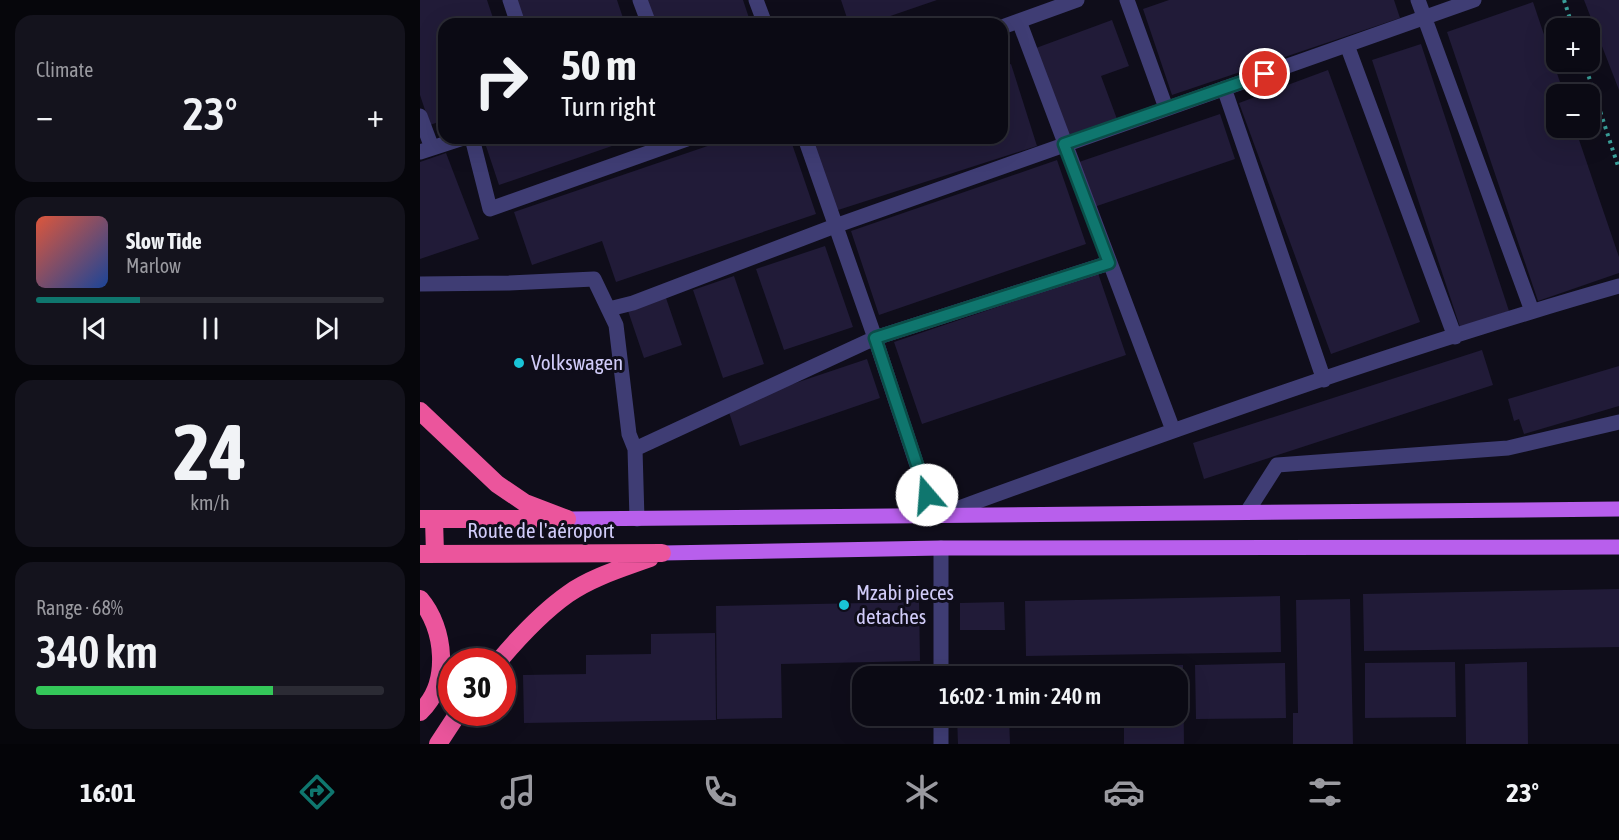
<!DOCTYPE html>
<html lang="en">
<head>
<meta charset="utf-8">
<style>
	body { margin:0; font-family:"Asap Condensed",sans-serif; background:#14131d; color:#f1f3f6; height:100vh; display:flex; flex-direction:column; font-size:22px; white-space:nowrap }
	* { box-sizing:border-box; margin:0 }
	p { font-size:20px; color:#9a9aa0 }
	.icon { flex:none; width:33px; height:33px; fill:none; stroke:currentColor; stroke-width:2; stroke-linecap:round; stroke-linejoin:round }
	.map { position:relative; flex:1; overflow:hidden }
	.side { display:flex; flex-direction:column; gap:15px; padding:15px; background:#06060b; width:420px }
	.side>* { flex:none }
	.guide { position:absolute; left:18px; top:18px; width:570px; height:126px; border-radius:18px; box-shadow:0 6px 24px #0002,0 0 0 2px #2b2b34; background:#0b0a14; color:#f1f3f6; overflow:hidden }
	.fabs { position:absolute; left:1126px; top:18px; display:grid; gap:12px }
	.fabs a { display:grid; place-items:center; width:54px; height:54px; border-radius:12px; background:#0b0a14; box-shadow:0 6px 24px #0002,0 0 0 2px #2b2b34; font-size:30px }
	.speed { position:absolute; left:18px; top:648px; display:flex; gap:12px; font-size:30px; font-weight:700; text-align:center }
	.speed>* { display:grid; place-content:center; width:78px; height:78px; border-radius:50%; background:#0b0a14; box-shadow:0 6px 24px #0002,0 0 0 2px #2b2b34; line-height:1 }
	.speed .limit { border:9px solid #d22; background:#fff; color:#111 }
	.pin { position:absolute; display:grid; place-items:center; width:51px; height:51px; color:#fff; margin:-26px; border:3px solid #fff; border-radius:50%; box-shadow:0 2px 6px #0007 }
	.me { position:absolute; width:66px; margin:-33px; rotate:342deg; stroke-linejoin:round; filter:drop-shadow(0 0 4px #0008) }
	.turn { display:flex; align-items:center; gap:21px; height:126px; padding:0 24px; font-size:27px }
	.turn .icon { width:78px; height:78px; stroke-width:2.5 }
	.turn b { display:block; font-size:42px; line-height:51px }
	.big { font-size:45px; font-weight:600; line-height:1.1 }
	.side .widget { flex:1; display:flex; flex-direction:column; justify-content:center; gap:9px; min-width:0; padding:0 21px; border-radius:18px; background:#14131d }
	.side .dial { align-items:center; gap:0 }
	.dial b { font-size:78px; line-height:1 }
	.song { display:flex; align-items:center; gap:18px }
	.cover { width:72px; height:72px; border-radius:9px; background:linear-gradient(135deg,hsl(10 70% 55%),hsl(220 70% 35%)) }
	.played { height:6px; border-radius:3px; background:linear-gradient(90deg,#0f766e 30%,#2b2b34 30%) }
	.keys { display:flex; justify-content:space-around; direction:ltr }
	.heat { display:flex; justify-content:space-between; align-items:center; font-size:33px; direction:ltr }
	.charge { height:9px; border-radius:4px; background:linear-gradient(90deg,#34c759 68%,#2b2b34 0) }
	.trip { position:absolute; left:432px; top:666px; width:336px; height:60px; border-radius:18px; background:#0b0a14; box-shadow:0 6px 24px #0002,0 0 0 2px #2b2b34; font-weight:600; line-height:60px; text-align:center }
	.menu { display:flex; height:96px; justify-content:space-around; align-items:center; background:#040408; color:#9a9aa0 }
	.menu .icon { width:42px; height:42px }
	.menu .selected { color:#0f766e }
	.menu b { font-size:27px; color:#f1f3f6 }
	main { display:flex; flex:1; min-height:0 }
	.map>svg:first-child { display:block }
	.building { fill:#211b38 }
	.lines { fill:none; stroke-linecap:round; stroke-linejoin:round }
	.path { stroke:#3a9f99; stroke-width:4; stroke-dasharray:3 4.5; stroke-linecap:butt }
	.minor { stroke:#3f3d74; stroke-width:15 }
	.major { stroke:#b85fec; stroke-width:15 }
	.highway { stroke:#eb559c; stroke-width:18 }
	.route-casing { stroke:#0a4d48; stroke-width:15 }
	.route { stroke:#0f766e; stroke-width:10 }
	.poi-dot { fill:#19c4d7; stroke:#0f0d1a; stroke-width:2 }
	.labels { text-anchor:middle; stroke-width:6; stroke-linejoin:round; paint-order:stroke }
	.poi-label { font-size:21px; fill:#d1ccf9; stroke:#0f0d1a; text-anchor:start }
	.street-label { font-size:21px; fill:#d1ccf9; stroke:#0f0d1a }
</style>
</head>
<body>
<main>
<section class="side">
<div class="widget"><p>Climate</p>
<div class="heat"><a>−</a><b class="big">23°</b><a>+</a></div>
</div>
<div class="widget">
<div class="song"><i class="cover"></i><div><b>Slow Tide</b><p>Marlow</p></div></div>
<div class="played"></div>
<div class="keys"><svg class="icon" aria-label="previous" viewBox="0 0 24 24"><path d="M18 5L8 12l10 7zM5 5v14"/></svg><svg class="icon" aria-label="pause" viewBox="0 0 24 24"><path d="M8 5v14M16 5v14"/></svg><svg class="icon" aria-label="next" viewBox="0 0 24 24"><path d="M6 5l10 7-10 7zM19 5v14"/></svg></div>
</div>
<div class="widget dial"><b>24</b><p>km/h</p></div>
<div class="widget"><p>Range · 68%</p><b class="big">340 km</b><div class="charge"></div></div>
</section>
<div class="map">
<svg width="1199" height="744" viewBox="0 0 1199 744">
	<rect width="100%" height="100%" fill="#0f0d1a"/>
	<path class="building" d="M0,0h67l8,24h-51v96l-14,5 -10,-30z
		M94,0h103l8,24h-103z
		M226,0h97l6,18 -19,6h-76z
		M421,0h96l-70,24h-18z
		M749,0h225l6,18 -228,77 -29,-86z
		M1164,0h35v90z
		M1113,2l31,92h-7v34h18l44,129v16l-81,28 -91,-269z
		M692,20l17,46 -28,10 16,43 -49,18 -32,-89z
		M1001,44l88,267 -49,16 -88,-267z
		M591,64l26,82 -202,65 -23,-73h190v-71z
		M908,70l92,252 -89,32 -92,-251z
		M800,114l15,45 -141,48 -15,-45z
		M68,138h147l-136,47 -15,-45z
		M311,138h59l26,76 -200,68 -14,-41 -70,24 -18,-53z
		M26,153l33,86 -59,20v-97z
		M637,160l29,84 -207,71 -28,-84z
		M405,246l28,81 -69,23 -28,-81z
		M678,273l28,82 -204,69 -28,-82z
		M314,276l30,88 -41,14 -30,-88z
		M245,295l17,50 -38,13 -17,-50z
		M1062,350l11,35 -289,94 -11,-36z
		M447,359l13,39 -140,48 -13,-40z
		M1199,366v40l-95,28 -5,-15 -5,2 -6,-22z
		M1199,589v58l-255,4 -1,-57z
		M860,596l1,56 -255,4 -1,-55z
		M930,599l3,145h-60v-31h5l-2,-113z
		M499,602l1,59 -139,3 1,54 -65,1 -1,-113z
		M584,602l1,28h-45v-27z
		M295,633l1,87 -192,3 -1,-48 63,-1v-19l65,-1v-20z
		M1035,662l1,55 -91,1v-55z
		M1107,662l1,82h-62l-1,-80z
		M865,663l1,55 -90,1 -1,-54z
		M763,665l1,79h-60v-28h54v-40h-55v-10z
		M589,671v5h-53v-4z
		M537,716h52l1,28h-52z"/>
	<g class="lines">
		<path class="path" d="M1144,0l9,28
			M1164,62l35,107"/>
		<path class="minor" d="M90,0l8,24
			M220,0l9,24
			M336,0l9,24
			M707,0l39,108
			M998,0l114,311
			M599,21l154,409
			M582,27l75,-27
			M927,45l108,292
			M804,88l100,292
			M0,116l12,32
			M52,138l18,71 200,-71
			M385,138l70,200 59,179c226,-82 453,-165 685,-231
			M0,152l43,-14
			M0,284l89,-1 85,-4 22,46 13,109 6,15 2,70
			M189,309l24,-6 202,-77 639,-226
			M215,449l240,-111 234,-75
			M827,512l30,-47 231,-17 111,-26
			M521,548v128
			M521,716v28"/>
		<path class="major" d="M147,519l1052,-10
			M242,553l279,-5 678,-1"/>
		<path class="highway" d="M0,411l77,73 28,19 42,16
			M0,519h136
			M14,519l1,35
			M0,554l242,-1
			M0,599c25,29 31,85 0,113
			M78,662c21,-25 43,-49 70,-68 24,-17 55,-26 82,-36
			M18,744l21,-32"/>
	</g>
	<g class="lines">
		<defs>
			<path id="route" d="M507,495l-52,-157 234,-75 -45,-119 201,-70"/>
		</defs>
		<use href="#route" class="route-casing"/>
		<use href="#route" class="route"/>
	</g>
	<g class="poi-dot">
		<circle cx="99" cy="363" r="6"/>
		<circle cx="424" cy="605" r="6"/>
	</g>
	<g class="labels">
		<g class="poi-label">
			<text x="111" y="370">Volkswagen</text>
			<text x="436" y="600">Mzabi pieces<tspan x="436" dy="24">detaches</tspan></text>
		</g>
		<g class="street-label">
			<text x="121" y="538">Route de l'aéroport</text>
		</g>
	</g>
</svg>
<div class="fabs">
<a>+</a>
<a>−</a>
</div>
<div class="speed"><div class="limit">30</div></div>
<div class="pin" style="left:845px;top:74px;background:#d93025"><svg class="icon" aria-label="arrive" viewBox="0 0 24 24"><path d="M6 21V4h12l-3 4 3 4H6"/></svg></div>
<svg class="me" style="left:507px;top:495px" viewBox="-20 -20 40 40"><circle r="19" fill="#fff"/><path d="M0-13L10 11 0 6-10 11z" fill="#0f766e"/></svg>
<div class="trip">16:02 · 1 min · 240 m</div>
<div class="guide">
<div class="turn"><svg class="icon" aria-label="right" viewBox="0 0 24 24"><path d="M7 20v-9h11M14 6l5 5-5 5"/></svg><div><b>50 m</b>Turn right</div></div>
</div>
</div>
</main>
<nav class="menu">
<b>16:01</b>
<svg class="icon selected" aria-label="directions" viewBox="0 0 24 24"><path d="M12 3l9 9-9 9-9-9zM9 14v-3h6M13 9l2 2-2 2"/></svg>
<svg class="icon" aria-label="music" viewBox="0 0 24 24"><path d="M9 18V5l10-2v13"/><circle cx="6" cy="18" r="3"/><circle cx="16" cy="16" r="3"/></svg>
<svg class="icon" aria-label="phone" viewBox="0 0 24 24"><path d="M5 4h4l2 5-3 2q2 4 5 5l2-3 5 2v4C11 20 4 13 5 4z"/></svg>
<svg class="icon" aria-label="climate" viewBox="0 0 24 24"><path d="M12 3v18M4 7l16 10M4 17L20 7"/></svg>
<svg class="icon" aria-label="car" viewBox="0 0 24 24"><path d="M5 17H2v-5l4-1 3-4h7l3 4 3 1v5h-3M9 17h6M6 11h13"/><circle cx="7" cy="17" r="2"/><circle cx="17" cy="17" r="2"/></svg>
<svg class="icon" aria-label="filters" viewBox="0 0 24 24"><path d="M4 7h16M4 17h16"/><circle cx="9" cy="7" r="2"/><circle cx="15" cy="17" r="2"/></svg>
<b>23°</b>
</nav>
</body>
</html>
